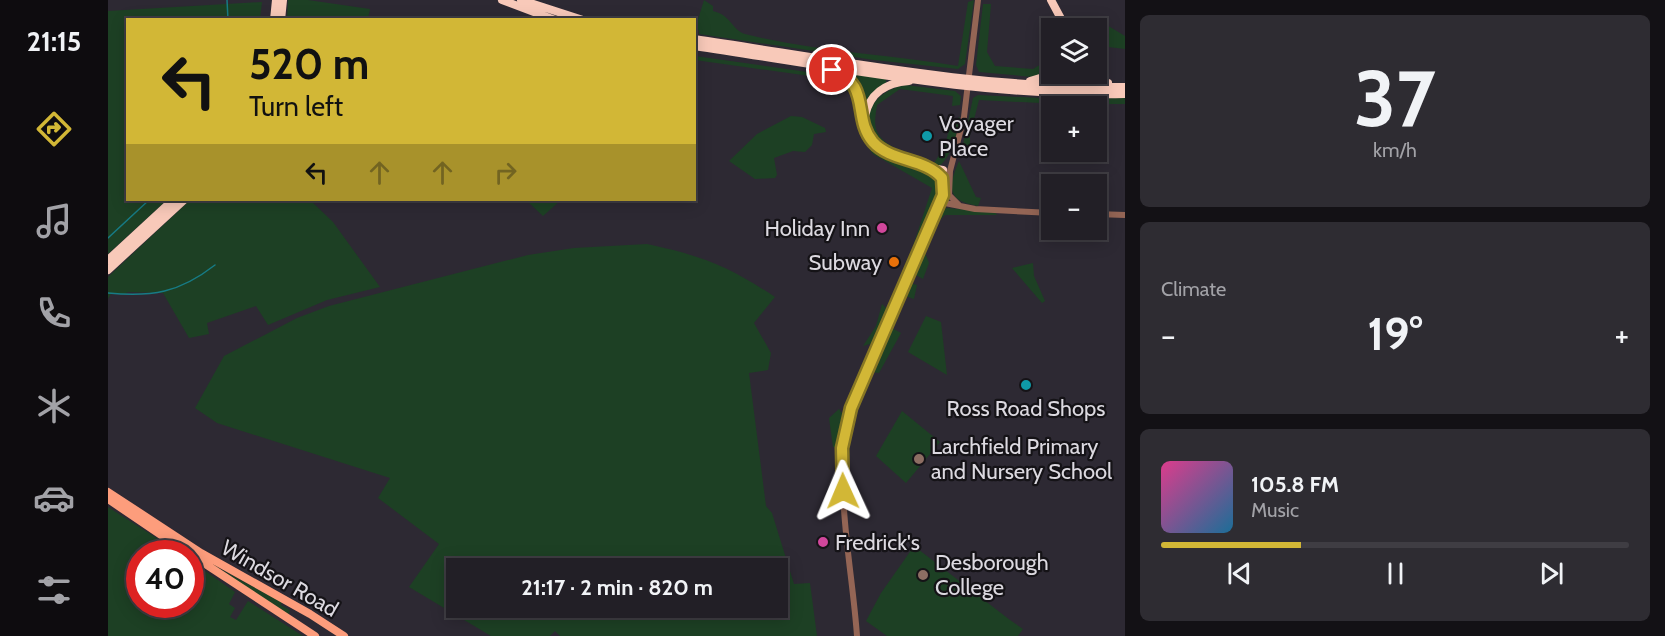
<!DOCTYPE html>
<html lang="en">
<head>
<meta charset="utf-8">
<style>
	body { margin:0; font-family:Cabin,sans-serif; background:#2e2c32; color:#f1f3f6; height:100vh; display:flex; flex-direction:column; font-size:22px; white-space:nowrap }
	* { box-sizing:border-box; margin:0 }
	p { font-size:20px; color:#a2a2a7 }
	.icon { flex:none; width:33px; height:33px; fill:none; stroke:currentColor; stroke-width:2; stroke-linecap:round; stroke-linejoin:round }
	.map { position:relative; flex:1; overflow:hidden }
	.side { display:flex; flex-direction:column; gap:15px; padding:15px; background:#131115; width:540px }
	.side>* { flex:none }
	.banner { position:absolute; left:18px; top:18px; width:570px; height:183px; border-radius:0px; box-shadow:0 3px 15px #0003,0 0 0 2px #3f3d43; background:#d2b736; color:#111; overflow:hidden }
	.controls { position:absolute; left:933px; top:18px; display:grid; gap:12px }
	.controls a { display:grid; place-items:center; width:66px; height:66px; border-radius:0px; background:#221f26; box-shadow:0 3px 15px #0003,0 0 0 2px #3f3d43; font-size:30px }
	.speed { position:absolute; left:18px; top:540px; display:flex; gap:12px; font-size:30px; font-weight:700; text-align:center }
	.speed>* { display:grid; place-content:center; width:78px; height:78px; border-radius:50%; background:#221f26; box-shadow:0 3px 15px #0003,0 0 0 2px #3f3d43; line-height:1 }
	.speed .limit { border:9px solid #d22; background:#fff; color:#111 }
	.pin { position:absolute; display:grid; place-items:center; width:51px; height:51px; color:#fff; margin:-26px; border:3px solid #fff; border-radius:50%; box-shadow:0 2px 6px #0007 }
	.me { position:absolute; width:66px; margin:-33px; rotate:359deg; stroke-linejoin:round; filter:drop-shadow(0 0 4px #0008) }
	.turn { display:flex; align-items:center; gap:21px; height:126px; padding:0 24px; font-size:27px }
	.turn .icon { width:78px; height:78px; stroke-width:2.5 }
	.turn b { display:block; font-size:42px; line-height:51px }
	.lanes { display:flex; align-items:center; height:57px; padding:0 24px; background:#0003; justify-content:center; gap:30px; direction:ltr }
	.lanes .off { opacity:.35 }
	.big { font-size:45px; font-weight:800; line-height:1.1 }
	.side .card { flex:1; display:flex; flex-direction:column; justify-content:center; gap:9px; min-width:0; padding:0 21px; border-radius:9px; background:#2e2c32 }
	.side .dial { align-items:center; gap:0 }
	.dial b { font-size:78px; line-height:1 }
	.song { display:flex; align-items:center; gap:18px }
	.cover { width:72px; height:72px; border-radius:9px; background:linear-gradient(135deg,hsl(330 70% 55%),hsl(200 70% 35%)) }
	.played { height:6px; border-radius:3px; background:linear-gradient(90deg,#d2b736 30%,#3f3d43 30%) }
	.keys { display:flex; justify-content:space-around; direction:ltr }
	.heat { display:flex; justify-content:space-between; align-items:center; font-size:33px; direction:ltr }
	.trip { position:absolute; left:338px; top:558px; width:342px; height:60px; border-radius:0px; background:#221f26; box-shadow:0 3px 15px #0003,0 0 0 2px #3f3d43; font-weight:800; line-height:60px; text-align:center }
	main { display:flex; flex:1; min-height:0 }
	.dock { display:flex; flex-direction:column; width:108px; justify-content:space-around; align-items:center; background:#0e0c0f; color:#a2a2a7 }
	.dock .icon { width:42px; height:42px }
	.dock .current { color:#d2b736 }
	.dock b { font-size:27px; color:#f1f3f6 }
	.map>svg:first-child { display:block }
	.green { fill:#1d4024; fill-rule:evenodd }
	.lines { fill:none; stroke-linecap:round; stroke-linejoin:round }
	.stream { stroke:#177b85; stroke-width:1.5 }
	.tertiary { stroke:#946555; stroke-width:6 }
	.primary { stroke:#fd9d7c; stroke-width:8 }
	.motorway { stroke:#f8c9b9; stroke-width:8 }
	.route-casing { stroke:#887723; stroke-width:15 }
	.route { stroke:#d2b736; stroke-width:10 }
	.culture-dot { fill:#0f9aa8; stroke:#151317; stroke-width:2 }
	.hotel-dot { fill:#d1479c; stroke:#151317; stroke-width:2 }
	.food-dot { fill:#e8710a; stroke:#151317; stroke-width:2 }
	.education-dot { fill:#8d6e63; stroke:#151317; stroke-width:2 }
	.labels { text-anchor:middle; stroke-width:4.5; stroke-linejoin:round; paint-order:stroke }
	.poi-label { font-size:22px; fill:#dcd9e0; stroke:#151317; text-anchor:start }
	.street-label { font-size:22px; fill:#dcd9e0; stroke:#151317 }
</style>
</head>
<body>
<main>
<nav class="dock">
<b>21:15</b>
<svg class="icon current" aria-label="directions" viewBox="0 0 24 24"><path d="M12 3l9 9-9 9-9-9zM9 14v-3h6M13 9l2 2-2 2"/></svg>
<svg class="icon" aria-label="music" viewBox="0 0 24 24"><path d="M9 18V5l10-2v13"/><circle cx="6" cy="18" r="3"/><circle cx="16" cy="16" r="3"/></svg>
<svg class="icon" aria-label="phone" viewBox="0 0 24 24"><path d="M5 4h4l2 5-3 2q2 4 5 5l2-3 5 2v4C11 20 4 13 5 4z"/></svg>
<svg class="icon" aria-label="climate" viewBox="0 0 24 24"><path d="M12 3v18M4 7l16 10M4 17L20 7"/></svg>
<svg class="icon" aria-label="car" viewBox="0 0 24 24"><path d="M5 17H2v-5l4-1 3-4h7l3 4 3 1v5h-3M9 17h6M6 11h13"/><circle cx="7" cy="17" r="2"/><circle cx="17" cy="17" r="2"/></svg>
<svg class="icon" aria-label="filters" viewBox="0 0 24 24"><path d="M4 7h16M4 17h16"/><circle cx="9" cy="7" r="2"/><circle cx="15" cy="17" r="2"/></svg>
</nav>
<div class="map">
<svg width="1017" height="636" viewBox="0 0 1017 636">
	<rect width="100%" height="100%" fill="#2d2933"/>
	<path class="green" d="M180,0h20l62,9 -2,10h-81z
		M596,0l9,6v5c18,4 20,20 32,23 70,18 142,20 213,32l10,-64 6,-2 -9,64 -7,5 -84,-9 -175,-26v-4l-4,-1z
		M154,2l-2,17 -132,1v180h39l-59,54v-243z
		M875,4h8l-4,48 8,14 38,3 18,-11v12l-18,7 -54,-5 -3,-7z
		M997,24l20,12v13l-17,-2 -7,-18z
		M587,56l140,20 14,11v5l-25,-14 -129,-18z
		M734,72l44,7v4l-21,25z
		M948,74h25l13,9 -39,-1z
		M797,85l50,6 6,5 -1,9 -8,1 1,-10 -53,-7 -23,16c-1,7 -3,17 -1,24 6,20 41,27 58,34l11,-17 6,-25 9,-4c-3,18 -8,40 -23,51 -16,-6 -34,-11 -48,-19 -38,-20 -20,-57 16,-64z
		M870,95l84,4 63,-1v6h-65l-81,-4 -9,35v19h-9l12,-56z
		M683,116l11,1 23,11 1,4 -12,2 -2,11 -7,7 -12,-1 -19,7 3,17 -2,3 -20,1 -26,-18 28,-27z
		M757,136l44,31 22,8 5,5 1,13 -19,52 -5,1 19,-58 -59,-34 -11,-15z
		M851,161l17,36 5,1 -3,8c-32,-5 -30,-19 -19,-45z
		M82,200h120l23,22 47,65 -53,13 -59,25 -12,-19 -49,17 2,11 -20,4 -26,-45 -35,-1 -3,2h-14l-3,5v-22z
		M418,200h35l-18,16z
		M839,208l48,4 2,3h-52l-9,9 -12,26 5,13 -6,16 -9,-5 -1,-5 25,-56z
		M539,244c56,12 81,22 128,53l-21,26 17,30 -3,17 -19,3 17,133 6,7 22,71 16,-1 7,53h-257l-5,-5 -5,5h-59l-82,-49 30,-43 -61,-46 12,-20 -173,-55 -22,-15 29,-52 73,-38 32,-12 199,-51 46,-7zM669,568v40h-321v-40z
		M925,263l1,13 11,25 -3,2 -30,-35z
		M802,283l7,2 -3,14 -9,-3 -15,31 11,6 -22,40 -8,-1 35,-86z
		M774,304l6,6 -15,33 -10,3 13,-20z
		M818,316l15,6 6,53 -39,-23z
		M731,409l5,7 -7,31h-4l-4,-29z
		M794,411l38,31 -34,41 -30,-27z
		M0,507l72,46 -40,1v50h50l1,-43 44,31 -6,12 6,4 -5,9 6,3 12,-19 55,35h-195z
		M67,539l47,31 60,32 -1,3 9,5 -2,6z
		M806,546l96,74 13,9 -5,7h-131l-21,-15 15,-28z"/>
	<g class="lines">
		<path class="stream" d="M119,0l1,20
			M0,238l41,-38
			M0,293c44,4 71,0 107,-28"/>
		<path class="tertiary" d="M836,170c-4,4 -3,28 1,33l30,6 77,4
			M851,205l-10,-10 1,-24 14,-54 14,-117
			M988,214l29,1
			M749,636c-5,-71 -23,-146 -9,-217l93,-220"/>
		<path class="primary" d="M0,492l93,61 109,61 34,22
			M0,499l81,55
			M82,554l125,82"/>
		<path class="motorway" d="M394,0l53,20
			M413,0l62,20
			M943,0l15,28
			M166,20l2,-20
			M173,20l2,-20
			M586,39c143,21 286,50 431,48
			M586,46c143,21 287,51 431,48
			M722,69c41,14 23,43 40,69 13,20 51,29 73,32
			M976,74l10,6 14,3
			M922,81l23,-7
			M757,116c5,-24 21,-33 44,-35
			M0,260l65,-60
			M0,270l76,-70"/>
	</g>
	<g class="lines">
		<defs>
			<path id="route" d="M724,70c40,14 20,48 41,72 18,20 52,16 69,36l1,17 -92,213 -9,40 1,43"/>
		</defs>
		<use href="#route" class="route-casing"/>
		<use href="#route" class="route"/>
	</g>
	<g class="culture-dot">
		<circle cx="819" cy="136" r="6"/>
		<circle cx="918" cy="385" r="6"/>
	</g>
	<g class="hotel-dot">
		<circle cx="774" cy="228" r="6"/>
		<circle cx="715" cy="542" r="6"/>
	</g>
	<circle class="food-dot" cx="786" cy="262" r="6"/>
	<g class="education-dot">
		<circle cx="811" cy="459" r="6"/>
		<circle cx="815" cy="575" r="6"/>
	</g>
	<g class="labels">
		<g class="poi-label">
			<text x="831" y="131">Voyager<tspan x="831" dy="25">Place</tspan></text>
			<text x="762" y="236" text-anchor="end">Holiday Inn</text>
			<text x="774" y="270" text-anchor="end">Subway</text>
			<text x="918" y="416" text-anchor="middle">Ross Road Shops</text>
			<text x="823" y="454">Larchfield Primary<tspan x="823" dy="25">and Nursery School</tspan></text>
			<text x="727" y="550">Fredrick's</text>
			<text x="827" y="570">Desborough<tspan x="827" dy="25">College</tspan></text>
		</g>
		<g class="street-label">
			<text transform="translate(172 578) rotate(30)" y="8">Windsor Road</text>
		</g>
	</g>
</svg>
<div class="controls">
<a><svg class="icon" aria-label="layers" viewBox="0 0 24 24"><path d="M12 4l9 5-9 5-9-5zM3 14l9 5 9-5"/></svg></a>
<a>+</a>
<a>−</a>
</div>
<div class="speed"><div class="limit">40</div></div>
<div class="pin" style="left:724px;top:70px;background:#d93025"><svg class="icon" aria-label="arrive" viewBox="0 0 24 24"><path d="M6 21V4h12l-3 4 3 4H6"/></svg></div>
<svg class="me" style="left:735px;top:491px" viewBox="-20 -20 40 40"><path d="M0-17L14 15 0 8-14 15z" fill="#d2b736" stroke="#fff" stroke-width="4"/></svg>
<div class="trip">21:17 · 2 min · 820 m</div>
<div class="banner">
<div class="turn"><svg class="icon" aria-label="left" viewBox="0 0 24 24"><path d="M17 20v-9H6M10 6l-5 5 5 5"/></svg><div><b>520 m</b>Turn left</div></div>
<div class="lanes"><svg class="icon" aria-label="left" viewBox="0 0 24 24"><path d="M17 20v-9H6M10 6l-5 5 5 5"/></svg><svg class="icon off" aria-label="ahead" viewBox="0 0 24 24"><path d="M12 20V5M6 11l6-6 6 6"/></svg><svg class="icon off" aria-label="ahead" viewBox="0 0 24 24"><path d="M12 20V5M6 11l6-6 6 6"/></svg><svg class="icon off" aria-label="right" viewBox="0 0 24 24"><path d="M7 20v-9h11M14 6l5 5-5 5"/></svg></div>
</div>
</div>
<section class="side">
<div class="card dial"><b>37</b><p>km/h</p></div>
<div class="card"><p>Climate</p>
<div class="heat"><a>−</a><b class="big">19°</b><a>+</a></div>
</div>
<div class="card">
<div class="song"><i class="cover"></i><div><b>105.8 FM</b><p>Music</p></div></div>
<div class="played"></div>
<div class="keys"><svg class="icon" aria-label="previous" viewBox="0 0 24 24"><path d="M18 5L8 12l10 7zM5 5v14"/></svg><svg class="icon" aria-label="pause" viewBox="0 0 24 24"><path d="M8 5v14M16 5v14"/></svg><svg class="icon" aria-label="next" viewBox="0 0 24 24"><path d="M6 5l10 7-10 7zM19 5v14"/></svg></div>
</div>
</section>
</main>
</body>
</html>
